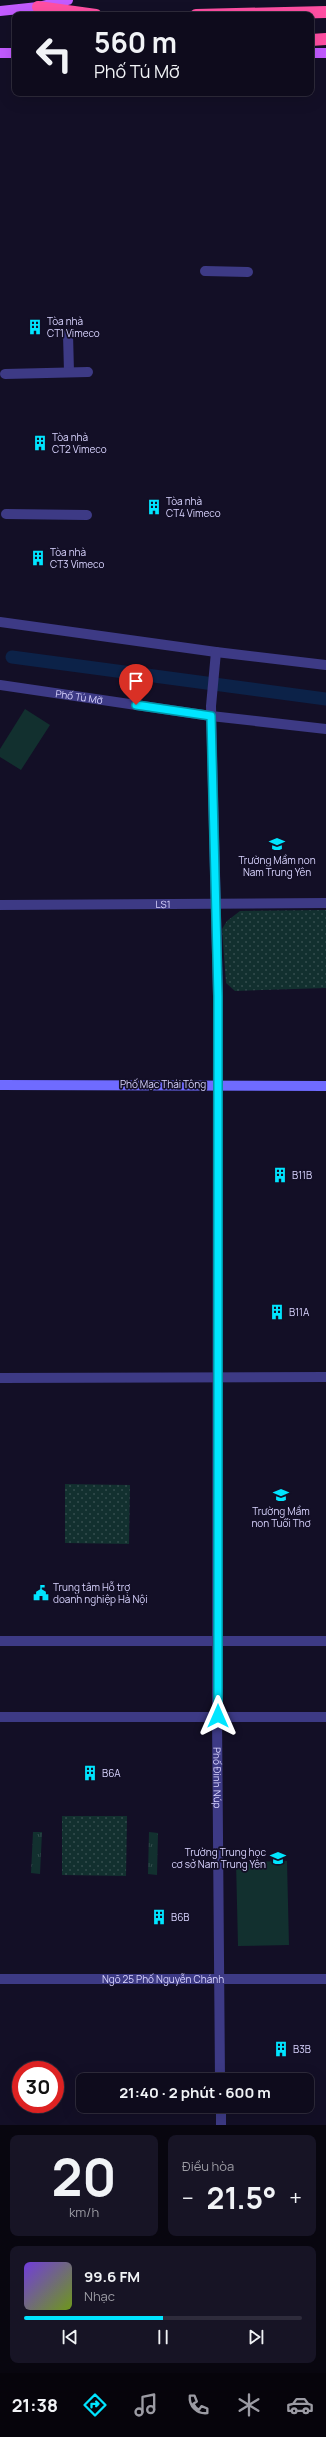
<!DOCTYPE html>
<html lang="vi">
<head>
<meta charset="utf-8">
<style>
	body { margin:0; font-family:Manrope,sans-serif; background:#171425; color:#f1f3f6; height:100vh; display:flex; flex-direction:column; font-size:15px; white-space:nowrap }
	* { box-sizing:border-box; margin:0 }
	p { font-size:13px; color:#9b9ba3 }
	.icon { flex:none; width:22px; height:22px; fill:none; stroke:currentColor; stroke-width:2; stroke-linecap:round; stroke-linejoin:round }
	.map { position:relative; height:2125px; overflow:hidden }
	.side { display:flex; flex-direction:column; gap:10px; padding:10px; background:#08060f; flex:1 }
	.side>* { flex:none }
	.hud { position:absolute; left:12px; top:12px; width:302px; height:84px; border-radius:8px; box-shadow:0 4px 16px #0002,0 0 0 1px #2e2b3b; background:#0e0b1c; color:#f1f3f6; overflow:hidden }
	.speed { position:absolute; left:12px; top:2061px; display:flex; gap:8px; font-size:20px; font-weight:700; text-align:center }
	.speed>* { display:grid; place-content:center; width:52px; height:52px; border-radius:50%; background:#0e0b1c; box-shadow:0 4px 16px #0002,0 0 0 1px #2e2b3b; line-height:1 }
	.speed .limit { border:6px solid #d22; background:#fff; color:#111 }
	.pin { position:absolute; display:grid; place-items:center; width:34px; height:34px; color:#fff; margin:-41px -17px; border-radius:50% 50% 50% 0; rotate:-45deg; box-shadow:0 0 4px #0007 }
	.pin .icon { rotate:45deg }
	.me { position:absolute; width:44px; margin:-22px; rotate:0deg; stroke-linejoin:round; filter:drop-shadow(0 0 3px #0008) }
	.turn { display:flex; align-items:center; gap:14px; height:84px; padding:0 16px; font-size:18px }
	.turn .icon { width:52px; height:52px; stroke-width:2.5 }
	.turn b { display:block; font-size:28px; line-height:34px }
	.big { font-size:30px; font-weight:700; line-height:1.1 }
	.side .tile { flex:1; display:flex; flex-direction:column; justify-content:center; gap:6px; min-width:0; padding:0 14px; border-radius:8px; background:#171425 }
	.side .dial { align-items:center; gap:0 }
	.dial b { font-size:52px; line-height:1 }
	.song { display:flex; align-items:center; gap:12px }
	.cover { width:48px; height:48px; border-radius:6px; background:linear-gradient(135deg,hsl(260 70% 55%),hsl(80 70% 35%)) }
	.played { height:4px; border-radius:2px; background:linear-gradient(90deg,#00e5ff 50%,#2e2b3b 50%) }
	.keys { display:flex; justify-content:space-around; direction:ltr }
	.heat { display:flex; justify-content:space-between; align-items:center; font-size:22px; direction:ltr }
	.side .tiles { flex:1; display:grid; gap:10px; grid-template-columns:1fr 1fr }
	.tile:last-child { grid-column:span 2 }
	.trip { position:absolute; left:76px; top:2073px; width:238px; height:40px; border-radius:8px; background:#0e0b1c; box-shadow:0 4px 16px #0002,0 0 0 1px #2e2b3b; font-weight:700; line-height:40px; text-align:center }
	.tab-bar { display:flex; height:64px; justify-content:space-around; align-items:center; background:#06040b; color:#9b9ba3 }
	.tab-bar .icon { width:28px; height:28px }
	.tab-bar .selected { color:#00e5ff }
	.tab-bar b { font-size:18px; color:#f1f3f6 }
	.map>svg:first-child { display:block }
	.grass { fill:url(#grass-tufts) }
	.park { fill:url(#park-dots) }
	.garden { fill:#12302f }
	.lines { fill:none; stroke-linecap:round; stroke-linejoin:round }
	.canal { stroke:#0c2248; stroke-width:13 }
	.street { stroke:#3d3a85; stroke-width:10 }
	.secondary { stroke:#6f6bff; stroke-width:10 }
	.primary { stroke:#c25bff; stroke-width:10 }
	.highway { stroke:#ff4fa3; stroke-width:12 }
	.route-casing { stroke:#0095a6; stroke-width:10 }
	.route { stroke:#00e5ff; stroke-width:7 }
	.labels { text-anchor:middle; stroke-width:3.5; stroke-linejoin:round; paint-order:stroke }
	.poi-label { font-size:10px; fill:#d9d4ff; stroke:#130f26; text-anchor:start }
	.street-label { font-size:10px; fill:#d9d4ff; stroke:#130f26 }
</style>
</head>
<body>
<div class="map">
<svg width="326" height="2125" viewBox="0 0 326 2125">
	<defs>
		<pattern id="grass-tufts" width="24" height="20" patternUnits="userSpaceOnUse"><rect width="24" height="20" fill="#12302f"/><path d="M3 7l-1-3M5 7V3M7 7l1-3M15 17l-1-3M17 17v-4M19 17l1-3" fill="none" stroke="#344d4e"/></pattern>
		<pattern id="park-dots" width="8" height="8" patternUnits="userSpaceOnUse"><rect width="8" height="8" fill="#12302f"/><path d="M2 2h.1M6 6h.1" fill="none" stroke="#344d4e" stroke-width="1.8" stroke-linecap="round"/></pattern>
	</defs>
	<rect width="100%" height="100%" fill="#130f26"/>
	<path class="grass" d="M33,1832h9l-2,42 -9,-1z
		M149,1832l9,1 -1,42 -9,-1z"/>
	<path class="park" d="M326,910v78l-91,3 -9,-8 -4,-54 5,-8 13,-10z
		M65,1484l65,1 -1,59 -64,-1z
		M62,1816h65l-1,60 -64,-1z"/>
	<path class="garden" d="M25,709l25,16 -29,45 -21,-13v-8z
		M287,1861l2,84 -51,1 -2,-84z"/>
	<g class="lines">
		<path class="canal" d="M12,657l314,42"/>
		<g class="street">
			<path d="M205,271l43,1"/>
			<path d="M68,334l1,38"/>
			<path d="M5,374l83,-2"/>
			<path d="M6,514l81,1"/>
			<path d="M0,622l216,30 110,13"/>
			<path id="s1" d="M216,652l-5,54 7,290 -1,720 3,364"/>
			<path id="s2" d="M0,685l211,31 115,13"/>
			<path id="s3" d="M0,905l326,-2"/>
			<path d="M0,1378l326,-1"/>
			<path d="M0,1641h326"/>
			<path d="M0,1717h326"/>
			<path id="s4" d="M0,1979h326"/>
			<path d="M221,2106v19"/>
		</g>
		<path class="secondary" d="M0,1085l326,1"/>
		<path class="primary" d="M0,11l38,-4 30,-7
			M0,53h15
			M311,53h15"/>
		<path class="highway" d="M38,7l58,8
			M196,15l130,-3
			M311,40l15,-1"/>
	</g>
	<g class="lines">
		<defs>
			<path id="route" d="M136,705l75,11 7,280v720"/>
		</defs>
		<use href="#route" class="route-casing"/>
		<use href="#route" class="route"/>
	</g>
	<defs>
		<symbol id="building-bare" viewBox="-9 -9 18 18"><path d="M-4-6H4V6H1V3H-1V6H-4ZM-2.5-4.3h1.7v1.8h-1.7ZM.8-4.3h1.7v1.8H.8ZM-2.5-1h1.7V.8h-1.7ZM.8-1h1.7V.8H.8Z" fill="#00e5ff" stroke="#130f26" stroke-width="2.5" paint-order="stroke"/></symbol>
		<symbol id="school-bare" viewBox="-9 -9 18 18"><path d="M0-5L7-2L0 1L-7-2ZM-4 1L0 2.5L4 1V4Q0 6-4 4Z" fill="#00e5ff" stroke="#130f26" stroke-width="2.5" paint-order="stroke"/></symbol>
		<symbol id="civic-bare" viewBox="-9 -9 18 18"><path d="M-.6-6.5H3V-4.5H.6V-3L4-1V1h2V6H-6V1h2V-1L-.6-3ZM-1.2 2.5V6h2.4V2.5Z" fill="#00e5ff" stroke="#130f26" stroke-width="2.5" paint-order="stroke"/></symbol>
	</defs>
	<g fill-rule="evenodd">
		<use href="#building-bare" x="24" y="316" width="22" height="22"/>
		<use href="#building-bare" x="29" y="432" width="22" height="22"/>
		<use href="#building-bare" x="143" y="496" width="22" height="22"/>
		<use href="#building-bare" x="27" y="547" width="22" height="22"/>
		<use href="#school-bare" x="266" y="833" width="22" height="22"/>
		<use href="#building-bare" x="269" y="1164" width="22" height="22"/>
		<use href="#building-bare" x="266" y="1301" width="22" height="22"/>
		<use href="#school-bare" x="270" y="1484" width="22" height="22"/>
		<use href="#civic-bare" x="30" y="1582" width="22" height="22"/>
		<use href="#building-bare" x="79" y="1762" width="22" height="22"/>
		<use href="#school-bare" x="267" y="1847" width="22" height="22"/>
		<use href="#building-bare" x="148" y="1906" width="22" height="22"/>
		<use href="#building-bare" x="270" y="2038" width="22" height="22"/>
	</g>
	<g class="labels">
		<g class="poi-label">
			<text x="47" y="325">Tòa nhà<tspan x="47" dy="12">CT1 Vimeco</tspan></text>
			<text x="52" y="441">Tòa nhà<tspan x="52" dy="12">CT2 Vimeco</tspan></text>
			<text x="166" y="505">Tòa nhà<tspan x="166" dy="12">CT4 Vimeco</tspan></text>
			<text x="50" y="556">Tòa nhà<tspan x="50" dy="12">CT3 Vimeco</tspan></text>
			<text x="277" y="864" text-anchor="middle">Trường Mầm non<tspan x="277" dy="12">Nam Trung Yên</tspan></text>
			<text x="292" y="1179">B11B</text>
			<text x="289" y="1316">B11A</text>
			<text x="281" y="1515" text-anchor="middle">Trường Mầm<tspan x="281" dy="12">non Tuổi Thơ</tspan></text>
			<text x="53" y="1591">Trung tâm Hỗ trợ<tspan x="53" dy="12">doanh nghiệp Hà Nội</tspan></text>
			<text x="102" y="1777">B6A</text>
			<text x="266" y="1856" text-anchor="end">Trường Trung học<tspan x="266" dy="12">cơ sở Nam Trung Yên</tspan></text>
			<text x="171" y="1921">B6B</text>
			<text x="293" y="2053">B3B</text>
		</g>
		<g class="street-label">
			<text dy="4" stroke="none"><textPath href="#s2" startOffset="80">Phố Tú Mỡ</textPath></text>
			<text dy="4" stroke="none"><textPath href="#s3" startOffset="163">LS1</textPath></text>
			<text x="163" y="1088">Phố Mạc Thái Tông</text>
			<text dy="4" stroke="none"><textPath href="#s1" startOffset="1126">Phố Đinh Núp</textPath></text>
			<text dy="4" stroke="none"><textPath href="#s4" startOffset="163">Ngõ 25 Phố Nguyễn Chánh</textPath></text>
		</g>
	</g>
</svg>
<div class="speed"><div class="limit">30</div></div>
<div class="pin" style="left:136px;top:705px;background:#d93025"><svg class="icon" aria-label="arrive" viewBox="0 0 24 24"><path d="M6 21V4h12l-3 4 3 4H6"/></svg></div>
<svg class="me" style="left:218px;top:1716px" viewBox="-20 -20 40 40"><path d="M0-17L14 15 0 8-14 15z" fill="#00e5ff" stroke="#fff" stroke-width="4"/></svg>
<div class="trip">21:40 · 2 phút · 600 m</div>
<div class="hud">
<div class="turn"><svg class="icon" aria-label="left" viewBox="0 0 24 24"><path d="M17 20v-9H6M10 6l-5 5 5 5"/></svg><div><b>560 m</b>Phố Tú Mỡ</div></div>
</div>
</div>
<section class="side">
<div class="tiles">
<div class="tile dial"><b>20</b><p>km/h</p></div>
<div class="tile"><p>Điều hòa</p>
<div class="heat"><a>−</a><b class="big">21.5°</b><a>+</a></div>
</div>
<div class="tile">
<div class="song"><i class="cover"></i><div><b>99.6 FM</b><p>Nhạc</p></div></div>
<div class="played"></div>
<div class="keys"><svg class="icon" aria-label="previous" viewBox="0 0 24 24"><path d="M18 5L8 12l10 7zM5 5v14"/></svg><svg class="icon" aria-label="pause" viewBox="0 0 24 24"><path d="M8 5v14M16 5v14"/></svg><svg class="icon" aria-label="next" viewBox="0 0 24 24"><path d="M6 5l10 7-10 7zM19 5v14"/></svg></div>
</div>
</div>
</section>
<nav class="tab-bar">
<b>21:38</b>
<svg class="icon selected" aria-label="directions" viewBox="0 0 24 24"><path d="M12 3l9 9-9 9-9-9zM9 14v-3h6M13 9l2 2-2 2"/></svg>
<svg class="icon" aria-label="music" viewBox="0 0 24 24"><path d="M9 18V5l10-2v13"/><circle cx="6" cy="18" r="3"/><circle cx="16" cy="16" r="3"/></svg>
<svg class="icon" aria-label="phone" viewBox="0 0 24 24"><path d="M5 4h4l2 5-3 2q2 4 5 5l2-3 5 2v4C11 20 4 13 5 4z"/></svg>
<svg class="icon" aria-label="climate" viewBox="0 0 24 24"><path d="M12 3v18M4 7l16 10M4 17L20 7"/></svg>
<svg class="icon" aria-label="car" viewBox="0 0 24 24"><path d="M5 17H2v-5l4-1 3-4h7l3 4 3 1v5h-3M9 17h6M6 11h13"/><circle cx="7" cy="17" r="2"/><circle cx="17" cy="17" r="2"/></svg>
</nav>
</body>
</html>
